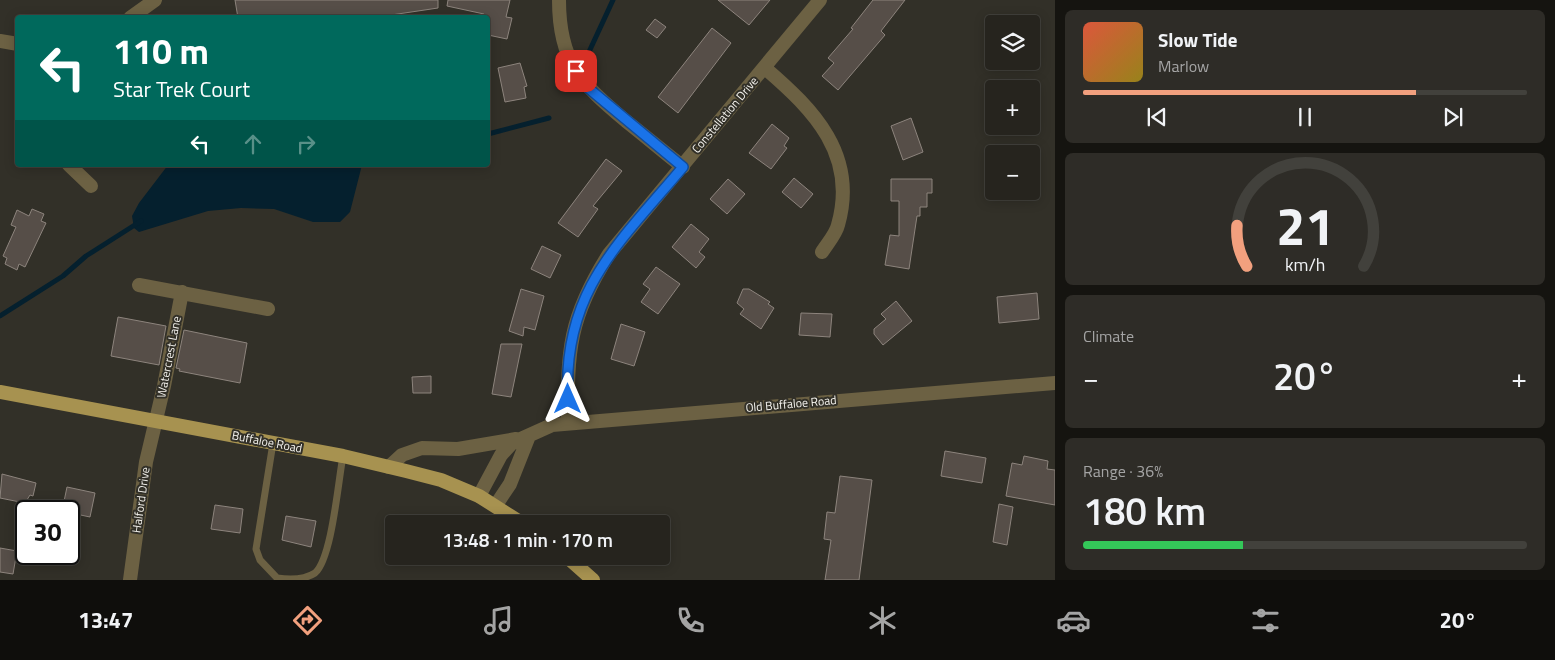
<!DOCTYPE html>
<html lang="en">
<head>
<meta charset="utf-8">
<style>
	body { margin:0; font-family:"Titillium Web",sans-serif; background:#2e2c27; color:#f1f3f6; height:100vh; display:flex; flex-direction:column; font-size:19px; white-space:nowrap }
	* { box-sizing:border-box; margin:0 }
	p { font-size:16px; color:#a4a4a4 }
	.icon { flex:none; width:28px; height:28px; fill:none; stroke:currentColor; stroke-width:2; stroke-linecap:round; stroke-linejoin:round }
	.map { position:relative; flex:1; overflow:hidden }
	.drawer { display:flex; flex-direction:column; gap:10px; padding:10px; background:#151410; width:500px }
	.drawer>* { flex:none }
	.top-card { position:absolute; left:15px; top:15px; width:475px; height:152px; border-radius:5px; box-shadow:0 2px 12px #0003,0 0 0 1px #42413c; background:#00695c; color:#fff; overflow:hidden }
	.buttons { position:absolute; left:985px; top:15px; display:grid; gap:10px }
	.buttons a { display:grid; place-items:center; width:55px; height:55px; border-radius:5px; background:#26241e; box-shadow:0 2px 12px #0003,0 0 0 1px #42413c; font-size:25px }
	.speed { position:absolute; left:15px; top:500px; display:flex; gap:10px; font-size:25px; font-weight:700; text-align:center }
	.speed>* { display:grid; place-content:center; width:65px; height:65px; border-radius:50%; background:#26241e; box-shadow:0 2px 12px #0003,0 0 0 1px #42413c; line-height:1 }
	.speed .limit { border:2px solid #111; border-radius:8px; background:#fff; color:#111 }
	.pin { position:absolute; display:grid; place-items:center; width:42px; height:42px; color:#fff; margin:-21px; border-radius:10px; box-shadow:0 2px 8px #0006 }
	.me { position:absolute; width:55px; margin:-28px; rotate:0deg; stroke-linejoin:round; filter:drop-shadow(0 0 4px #0008) }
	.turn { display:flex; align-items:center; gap:18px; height:105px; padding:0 15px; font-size:22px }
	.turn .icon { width:65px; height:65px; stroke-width:2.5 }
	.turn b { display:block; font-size:35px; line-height:42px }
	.lanes { display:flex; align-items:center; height:48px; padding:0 15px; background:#0003; justify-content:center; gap:25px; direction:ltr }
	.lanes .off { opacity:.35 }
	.big { font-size:38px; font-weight:600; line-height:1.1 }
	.drawer .tile { flex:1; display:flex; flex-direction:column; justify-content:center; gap:8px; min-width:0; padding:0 18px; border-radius:8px; background:#2e2c27 }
	.drawer .dial { align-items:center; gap:0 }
	.dial svg { height:130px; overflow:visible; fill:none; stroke:#42413c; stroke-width:7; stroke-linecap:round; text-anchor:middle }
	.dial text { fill:#f1f3f6; stroke:none }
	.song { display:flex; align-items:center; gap:15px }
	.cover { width:60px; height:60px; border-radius:8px; background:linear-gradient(135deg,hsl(10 70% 55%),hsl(50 70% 35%)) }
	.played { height:5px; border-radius:2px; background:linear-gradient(90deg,#f2a07e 75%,#42413c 75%) }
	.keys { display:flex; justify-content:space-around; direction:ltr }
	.heat { display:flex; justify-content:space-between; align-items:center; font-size:28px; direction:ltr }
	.charge { height:8px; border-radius:4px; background:linear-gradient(90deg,#34c759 36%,#42413c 0) }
	.trip { position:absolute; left:385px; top:515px; width:285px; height:50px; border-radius:5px; background:#26241e; box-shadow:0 2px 12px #0003,0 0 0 1px #42413c; font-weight:600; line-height:50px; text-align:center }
	.dock { display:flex; height:80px; justify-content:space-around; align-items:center; background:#0f0e0c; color:#a4a4a4 }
	.dock .icon { width:35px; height:35px }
	.dock .current { color:#f2a07e }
	.dock b { font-size:22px; color:#f1f3f6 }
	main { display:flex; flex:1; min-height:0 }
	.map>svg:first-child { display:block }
	.water { fill:#05202e }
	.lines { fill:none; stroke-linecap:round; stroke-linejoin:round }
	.stream { stroke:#05202e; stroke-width:5 }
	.building { fill:#564e48; stroke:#8d847d }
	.service { stroke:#6c6143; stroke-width:7 }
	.minor { stroke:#6c6143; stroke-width:14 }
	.tertiary { stroke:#6c6143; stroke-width:14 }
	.primary { stroke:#a79250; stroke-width:14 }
	.route-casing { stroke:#114b97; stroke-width:12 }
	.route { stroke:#1a73e8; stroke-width:9 }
	.labels { text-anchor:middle; stroke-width:4; stroke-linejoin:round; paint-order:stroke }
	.street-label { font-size:12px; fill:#f4f2ed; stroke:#323028 }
</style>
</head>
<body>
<main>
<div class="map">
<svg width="1055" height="580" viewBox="0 0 1055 580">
	<rect width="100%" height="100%" fill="#323028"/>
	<path class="water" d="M168,165h194l-12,47 -10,10h-27l-39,-13 -33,-1 -33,3 -69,21 -5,-4 -2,-12 7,-13z"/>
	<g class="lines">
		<path class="stream" d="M582,67l31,-67
			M488,134l61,-16
			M0,316l63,-40 23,-20 55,-35"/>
	</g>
	<path class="building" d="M235,0h203v8l-67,10h-133z
		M448,0h62l-4,17 6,1 -5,21 -19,-4v-17h-5l1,-4 -37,-8z
		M718,0h52l-21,25z
		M873,0h32l-24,31 4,4 -47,55 -16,-14 12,-13 -6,-5 25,-29 -2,-1z
		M655,19l11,8 -9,11 -11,-8z
		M712,28l19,15 -53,70 -20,-16z
		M520,63l7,23 -3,1 2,11 -21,4 -7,-34z
		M911,118l12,34 -20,8 -12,-34z
		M772,124l17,14 -5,8 3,2 -16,21 -22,-16z
		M606,159l16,12 -29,35 5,3 -20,28 -20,-14z
		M794,178l19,16 -12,14 -19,-16z
		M728,179l17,15 -18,20 -17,-15z
		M891,179h41v14h-5v14h-7v9h-3l-8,53 -24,-4 5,-30 9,1v-35h-8z
		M32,209l12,5 -3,7 5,2 -21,44 -6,-3 -2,6 -12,-6 2,-6 -4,-2 13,-29 -5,-2 6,-15 12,6z
		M691,224l18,15 -10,13 6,5 -9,11 -24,-21z
		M542,246l19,9 -11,23 -19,-9z
		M656,267l24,17 -22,30 -17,-12 9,-13 -7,-5z
		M521,289l23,7 -9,34 -11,-3 -1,9 -14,-5z
		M743,289h6l21,13 -2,2 6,4 -13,21 -21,-15 4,-5 -7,-6z
		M1037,293l2,26 -40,4 -2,-26z
		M896,301l16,20 -29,24 -9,-11v-5l12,-10 -5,-5z
		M801,313l31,1 -2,23 -31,-2z
		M118,317l48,9 -7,39 -48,-9z
		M621,324l24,8 -11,34 -23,-7z
		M184,330l63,13 -7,40 -61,-12 1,-2 -4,-1z
		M501,344h21l-11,53 -19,-3z
		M431,376v17h-18l-1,-16z
		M945,451l41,7 -4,25 -41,-7z
		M1024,456l24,5 -1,8 8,1v35l-49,-9 6,-33 10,2z
		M2,474l34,9 -3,13 -3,-1 -5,8 -25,-5z
		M840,476l32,4 -13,100h-34l6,-40 -7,-1 3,-27 8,1z
		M67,487l28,6 -5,24 -28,-6z
		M999,504l14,3 -6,38 -14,-3z
		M215,505l28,4 -3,24 -29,-4z
		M286,516l30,5 -5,26 -29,-7z
		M0,548l17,3 -4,23 -13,-2z"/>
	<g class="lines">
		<path class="service" d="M273,443l-17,106 4,11 17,18c13,2 27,2 38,-5 17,-15 23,-91 28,-117"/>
		<path class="minor" d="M559,0c0,63 22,83 67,121 19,15 38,31 57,46
			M130,18l25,-18
			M0,41l18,3
			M765,68c49,42 93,87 73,157 -2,9 -11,19 -16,27
			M69,165l22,21
			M139,285l129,24
			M568,423c-1,-73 1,-106 41,-169l211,-254
			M130,580l16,-118 18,-76 18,-94"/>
		<path class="tertiary" d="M389,467l13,-12 20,-7 36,1 58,-10
			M479,496l22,-41 11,-12 40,-18 503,-42
			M496,505l14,-21 19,-48"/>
		<path class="primary" d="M0,392l343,64 63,15 35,9 38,16 44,28
			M566,556l27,24"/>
	</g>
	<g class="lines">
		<defs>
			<path id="route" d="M568,399c-6,-107 51,-156 115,-232l-96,-80 -11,-16"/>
		</defs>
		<use href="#route" class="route-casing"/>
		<use href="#route" class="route"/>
	</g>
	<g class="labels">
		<g class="street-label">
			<text transform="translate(725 115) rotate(-50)" y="4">Constellation Drive</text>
			<text transform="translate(169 357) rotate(-79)" y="4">Watercrest Lane</text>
			<text transform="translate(791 404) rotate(-5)" y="4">Old Buffaloe Road</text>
			<text transform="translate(267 442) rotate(11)" y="4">Buffaloe Road</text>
			<text transform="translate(141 500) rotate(-82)" y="4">Halford Drive</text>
		</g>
	</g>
</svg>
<div class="buttons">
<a><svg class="icon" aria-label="layers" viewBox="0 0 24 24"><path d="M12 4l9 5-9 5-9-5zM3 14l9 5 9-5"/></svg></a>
<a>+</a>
<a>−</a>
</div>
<div class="speed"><div class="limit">30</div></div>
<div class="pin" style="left:576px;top:71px;background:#d93025"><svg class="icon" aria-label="arrive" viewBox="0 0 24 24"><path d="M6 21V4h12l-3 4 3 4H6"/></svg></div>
<svg class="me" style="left:568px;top:399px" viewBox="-20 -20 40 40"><path d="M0-17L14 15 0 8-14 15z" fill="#1a73e8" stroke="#fff" stroke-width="4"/></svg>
<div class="trip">13:48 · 1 min · 170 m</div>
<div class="top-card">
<div class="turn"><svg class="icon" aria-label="left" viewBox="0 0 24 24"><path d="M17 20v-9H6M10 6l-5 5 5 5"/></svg><div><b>110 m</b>Star Trek Court</div></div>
<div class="lanes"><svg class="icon" aria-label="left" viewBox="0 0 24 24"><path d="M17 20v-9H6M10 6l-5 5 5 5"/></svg><svg class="icon off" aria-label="ahead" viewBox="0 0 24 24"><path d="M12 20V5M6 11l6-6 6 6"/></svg><svg class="icon off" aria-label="right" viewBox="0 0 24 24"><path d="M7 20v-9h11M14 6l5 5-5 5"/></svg></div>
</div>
</div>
<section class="drawer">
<div class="tile">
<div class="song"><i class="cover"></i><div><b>Slow Tide</b><p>Marlow</p></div></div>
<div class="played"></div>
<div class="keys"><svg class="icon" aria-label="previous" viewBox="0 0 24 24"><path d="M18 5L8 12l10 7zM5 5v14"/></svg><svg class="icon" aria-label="pause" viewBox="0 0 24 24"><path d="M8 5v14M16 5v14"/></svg><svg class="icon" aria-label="next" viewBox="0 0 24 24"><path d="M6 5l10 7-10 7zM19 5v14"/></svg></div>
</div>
<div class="tile dial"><svg viewBox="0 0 100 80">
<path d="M14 69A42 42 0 1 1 86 69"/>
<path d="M14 69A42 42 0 0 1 8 44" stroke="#f2a07e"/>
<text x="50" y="56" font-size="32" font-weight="700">21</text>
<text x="50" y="72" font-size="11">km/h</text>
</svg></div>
<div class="tile"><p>Climate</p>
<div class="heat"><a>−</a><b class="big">20°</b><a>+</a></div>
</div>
<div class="tile"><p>Range · 36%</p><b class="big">180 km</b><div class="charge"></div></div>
</section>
</main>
<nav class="dock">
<b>13:47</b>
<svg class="icon current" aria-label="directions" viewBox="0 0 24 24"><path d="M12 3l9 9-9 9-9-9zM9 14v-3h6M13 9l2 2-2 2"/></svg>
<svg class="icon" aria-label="music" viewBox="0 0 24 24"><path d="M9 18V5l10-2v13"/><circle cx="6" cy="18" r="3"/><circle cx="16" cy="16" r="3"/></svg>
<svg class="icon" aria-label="phone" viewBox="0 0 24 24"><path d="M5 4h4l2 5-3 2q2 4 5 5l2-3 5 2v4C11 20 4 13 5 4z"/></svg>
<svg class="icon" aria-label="climate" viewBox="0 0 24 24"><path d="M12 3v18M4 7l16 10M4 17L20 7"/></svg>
<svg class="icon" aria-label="car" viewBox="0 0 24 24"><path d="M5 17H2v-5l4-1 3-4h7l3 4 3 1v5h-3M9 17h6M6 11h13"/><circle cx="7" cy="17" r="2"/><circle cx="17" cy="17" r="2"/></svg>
<svg class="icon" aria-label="filters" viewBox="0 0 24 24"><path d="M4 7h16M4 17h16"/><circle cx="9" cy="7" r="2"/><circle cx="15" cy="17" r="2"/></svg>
<b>20°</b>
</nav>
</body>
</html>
